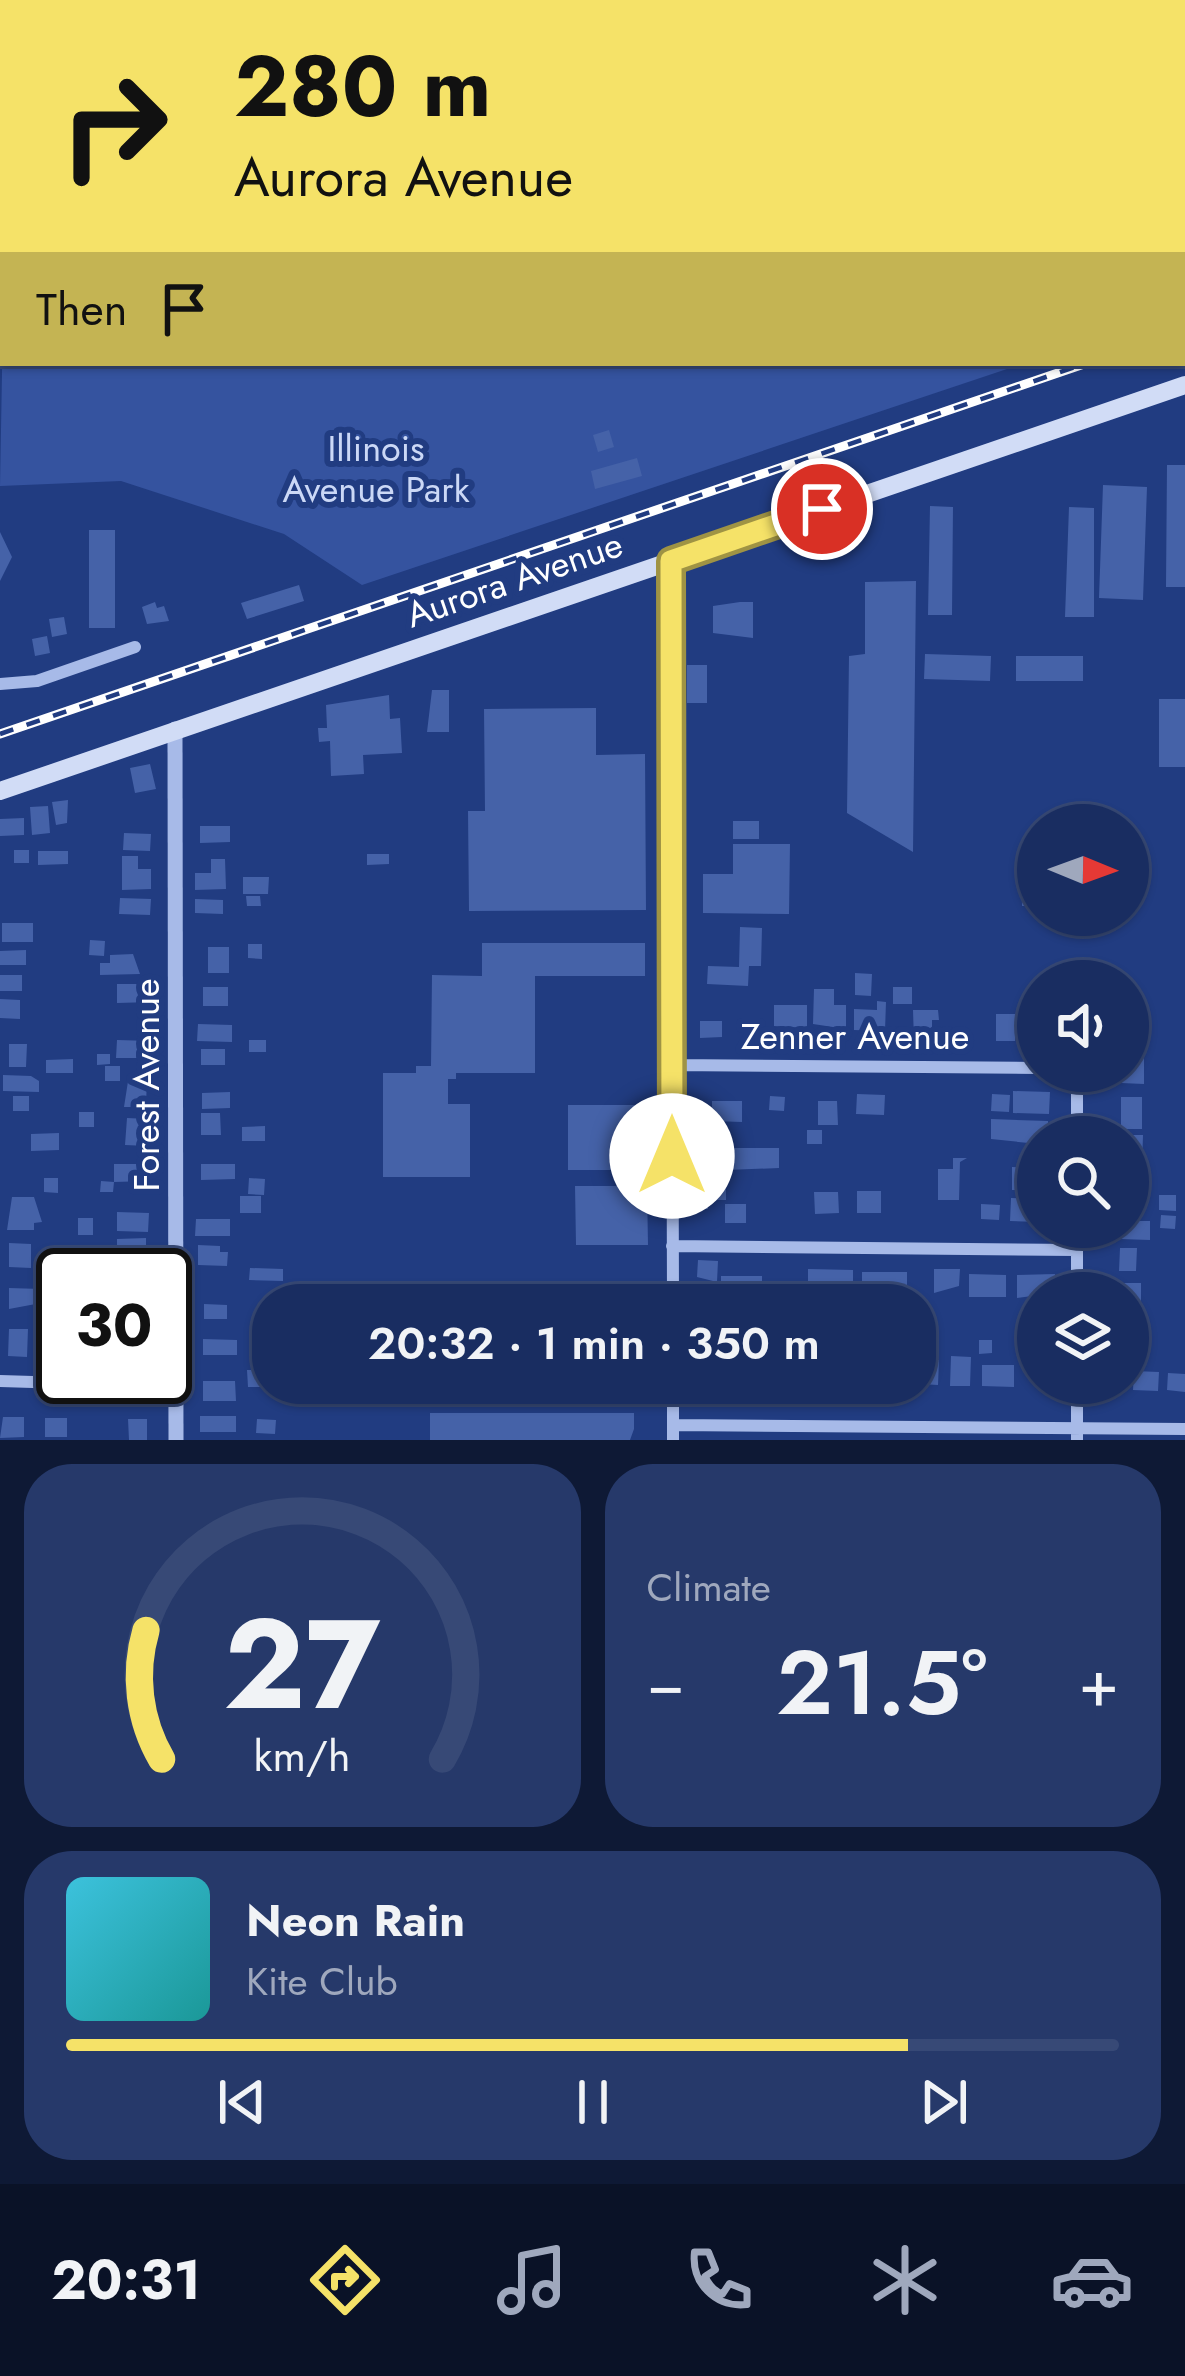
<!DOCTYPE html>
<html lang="en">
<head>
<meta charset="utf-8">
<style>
	body { margin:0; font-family:Jost,sans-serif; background:#26396a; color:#f1f3f6; height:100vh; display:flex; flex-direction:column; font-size:45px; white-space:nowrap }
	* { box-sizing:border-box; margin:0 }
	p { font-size:39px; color:#9fa8bd }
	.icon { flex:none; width:66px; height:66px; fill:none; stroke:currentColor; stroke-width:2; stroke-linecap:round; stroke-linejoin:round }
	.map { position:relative; height:1440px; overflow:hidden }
	.panel { display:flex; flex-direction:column; gap:24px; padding:24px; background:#0e1935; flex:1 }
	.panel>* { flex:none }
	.top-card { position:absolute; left:0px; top:0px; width:1185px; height:366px; box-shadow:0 3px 9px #0004,0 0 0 3px #374976; background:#f5e268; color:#111; overflow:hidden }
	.needle { width:78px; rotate:91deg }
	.fabs { position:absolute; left:1017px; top:804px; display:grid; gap:24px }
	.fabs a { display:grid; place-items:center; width:132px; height:132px; border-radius:50%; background:#192d61; box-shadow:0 3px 9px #0004,0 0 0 3px #374976; font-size:60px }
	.speed { position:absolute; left:36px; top:1248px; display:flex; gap:24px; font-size:60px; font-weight:700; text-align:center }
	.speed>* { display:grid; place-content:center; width:156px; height:156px; border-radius:50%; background:#192d61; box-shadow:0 3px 9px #0004,0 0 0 3px #374976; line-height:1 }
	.speed .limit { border:6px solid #111; border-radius:18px; background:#fff; color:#111 }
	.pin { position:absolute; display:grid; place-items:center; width:102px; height:102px; color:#fff; margin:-51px; border:6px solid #fff; border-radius:50%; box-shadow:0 3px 12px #0007 }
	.me { position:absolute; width:132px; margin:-66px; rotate:0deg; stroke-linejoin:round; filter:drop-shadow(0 0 9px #0008) }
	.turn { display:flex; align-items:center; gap:42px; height:252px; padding:0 36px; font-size:54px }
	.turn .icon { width:156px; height:156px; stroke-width:2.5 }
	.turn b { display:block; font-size:84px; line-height:102px }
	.then { display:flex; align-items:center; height:114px; padding:0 36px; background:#0003; gap:24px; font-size:45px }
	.big { font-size:90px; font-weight:600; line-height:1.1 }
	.panel .widget { flex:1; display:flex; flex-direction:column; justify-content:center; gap:18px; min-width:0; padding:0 42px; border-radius:48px; background:#26396a }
	.panel .dial { align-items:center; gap:0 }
	.dial svg { height:312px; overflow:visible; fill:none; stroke:#374976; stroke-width:7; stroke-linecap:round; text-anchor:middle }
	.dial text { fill:#f1f3f6; stroke:none }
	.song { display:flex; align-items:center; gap:36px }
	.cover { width:144px; height:144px; border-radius:18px; background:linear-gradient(135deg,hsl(190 70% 55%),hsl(180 70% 35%)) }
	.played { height:12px; border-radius:6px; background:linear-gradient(90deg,#f5e268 80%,#374976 80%) }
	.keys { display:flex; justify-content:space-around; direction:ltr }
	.heat { display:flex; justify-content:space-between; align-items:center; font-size:66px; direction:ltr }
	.panel .tiles { flex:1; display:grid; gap:24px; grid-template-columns:1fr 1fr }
	.widget:last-child { grid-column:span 2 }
	.trip { position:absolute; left:252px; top:1284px; width:684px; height:120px; border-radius:48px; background:#192d61; box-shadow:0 3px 9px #0004,0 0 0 3px #374976; font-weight:600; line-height:120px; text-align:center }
	.tabs { display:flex; height:192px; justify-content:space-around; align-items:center; background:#0a1227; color:#9fa8bd }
	.tabs .icon { width:84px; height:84px }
	.tabs .current { color:#f5e268 }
	.tabs b { font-size:54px; color:#f1f3f6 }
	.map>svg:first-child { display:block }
	.green { fill:#35539f }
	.water { fill:#384d80; stroke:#9bb3e9; stroke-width:3 }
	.building { fill:#4562a8 }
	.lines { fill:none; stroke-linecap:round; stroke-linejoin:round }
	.minor { stroke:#a7bae8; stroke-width:12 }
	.tertiary { stroke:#a7bae8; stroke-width:15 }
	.secondary { stroke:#d1dcf6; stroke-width:18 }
	.rail-casing { stroke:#fff; stroke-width:9 }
	.rail { stroke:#213c81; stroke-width:4.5; stroke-dasharray:14; stroke-linecap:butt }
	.route-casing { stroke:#9f9344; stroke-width:30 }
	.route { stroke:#f5e268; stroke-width:21 }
	.labels { text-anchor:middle; stroke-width:12; stroke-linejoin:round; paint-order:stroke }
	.park-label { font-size:36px; fill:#cbd8f6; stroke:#213c81 }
	.street-label { font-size:36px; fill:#fff; stroke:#213c81 }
</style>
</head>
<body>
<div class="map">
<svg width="1185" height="1440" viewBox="0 0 1185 1440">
	<rect width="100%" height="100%" fill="#213c81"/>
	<path class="green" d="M3,317v46h1002l2,6 -645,216 -78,-51 -163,-53 -121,5z"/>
	<path class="water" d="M114,0h1071l-1080,3z
		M0,32h3l-3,286z"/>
	<path class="building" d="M609,430l5,17 -16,5 -5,-17z
		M637,458l5,18 -47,13 -4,-18z
		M1167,465h18v122h-19z
		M1103,485l44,2 -4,113 -44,-2z
		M930,506l23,1 -1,108h-24z
		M1069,507l25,1v109h-29z
		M89,530h26v98h-26z
		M0,532l12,25 -12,24z
		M916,581l-3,271 -66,-39 2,-157 16,-2v-72z
		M299,585l5,16 -57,18 -6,-16z
		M155,602l2,6 7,-2 5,15 -22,3 -5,-17z
		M740,602h13v36l-40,-5v-27z
		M64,617l3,17 -15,3 -3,-18z
		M47,636l3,17 -15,3 -3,-17z
		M925,654l66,2 -1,25 -66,-2z
		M1016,656h67v25h-67z
		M687,665h20v38h-20z
		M432,690h17v42h-22z
		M389,695l1,24 10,-1 2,35 -39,2 1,19 -33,2 -1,-35 -11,1 -1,-14h9l-1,-23z
		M1159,699h26v68h-26z
		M596,708v47l49,-1 1,156 -177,1 -1,-100h17l-1,-102z
		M150,764l6,25 -21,4 -5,-25z
		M68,800l-1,23 -11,2 -4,-23z
		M48,806l2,27 -18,2 -2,-28z
		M24,818v17l-24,1v-17z
		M733,821h26v18h-26z
		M200,826h30v16l-30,1z
		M124,833l27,1 -1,17 -27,-1z
		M1021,843h17v63h-16z
		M733,844h57l-1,70 -86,-1v-39h30z
		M14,850h15v13h-15z
		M38,851h30v13l-30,1z
		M367,854h22v10l-22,1z
		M122,856h16v13h13v20l-29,1z
		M211,859h14l1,30 -31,1v-17h16z
		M243,877h26l-1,17h-25z
		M246,896h14l1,10h-14z
		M120,898l31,1 -1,16 -31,-1z
		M195,899l28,1v14l-28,-1z
		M2,923h31v19h-31z
		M740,927l22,1 -1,38h-12l-1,20 -41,-2 1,-18 31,1z
		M90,940l15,1 -1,15 -15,-1z
		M482,943h163v33h-110v97h-79v6h-8v25h22v73h-87v-104h33v-7h15l1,-91 50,1z
		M248,944h14v15l-14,-1z
		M208,947h21v26h-21z
		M26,950v15h-26v-14z
		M133,954l7,20 -40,1v-12h10v-8z
		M855,973l17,1 -1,22 -16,-1z
		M0,975h22v16h-22z
		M117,984h34l1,18 -35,1z
		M203,987h25v19h-25z
		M893,987h19v17h-19z
		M814,989h20v16h12v24l-33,-5z
		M0,999l20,1v19l-20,-1z
		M877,1001l9,1 -1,29 -31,-1v-21l23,1z
		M774,1005h33v23l-33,-2z
		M913,1010h25l1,10h-7v21h-18z
		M996,1014h19v27h-19z
		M700,1021h22v16l-22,1z
		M198,1024l34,1v17l-35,-1z
		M1128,1038l16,1v45l-23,-1v-12h7z
		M117,1040l34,1 -1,17h-34z
		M249,1040h17v12h-17z
		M9,1044h18l-1,23h-17z
		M201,1049h24v16h-24z
		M97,1054h13v10l-13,1z
		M73,1059v14h-27v-13z
		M105,1066h15v15h-15z
		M3,1075l28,1 8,5v11l-36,-1z
		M129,1075h18l-1,32h-22z
		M1013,1091l37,1 -1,22 -36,-1z
		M230,1092v16l-28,1v-16z
		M857,1094l28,1 -1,20 -28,-1z
		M992,1094l18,1 -1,17 -18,-1z
		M13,1096h16v15h-16z
		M770,1096l15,1 -1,14 -15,-1z
		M1121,1097h21v32h-21z
		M712,1101h30v21l-30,-1z
		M818,1101h19l1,24h-20z
		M568,1105h79v65h-79z
		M79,1112h15v15h-15z
		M201,1113h19l1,22h-20z
		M127,1118l21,1 -1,27 -22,-1z
		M991,1119l57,2v16h-10v7l-47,-5z
		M265,1126v15h-23v-14z
		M807,1130h15v14h-15z
		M59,1133v17l-28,1v-17z
		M1128,1135h15l-1,32h-14z
		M702,1148h77v20l-77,3z
		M953,1158h14l-7,4 -1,38h-21v-31h15z
		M114,1164h34v17l-34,1z
		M201,1164h34v15l-34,1z
		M1012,1167l26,1v22h-26z
		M1128,1176h14v32h-14z
		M44,1178h14v15l-14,-1z
		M249,1178l16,1 -1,16 -16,-1z
		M101,1181l13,1 -1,10h-13z
		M693,1183h33v17h-18v9h-15z
		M575,1186h72l1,59h-72z
		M857,1191h24v22h-24z
		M814,1192h24l1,21 -24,1z
		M1159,1195h17v16l-17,-1z
		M240,1196h21v17h-21z
		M12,1197h22l8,25 -8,1v7h-27z
		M1011,1198l27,1v23l-28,-1z
		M725,1204h21v19h-21z
		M981,1204l19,1 -1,15 -18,-1z
		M117,1212l32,1 -1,19 -31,-1z
		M1161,1215l15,1 -1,13 -15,-1z
		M78,1218h15v17h-15z
		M196,1219h34v17h-35z
		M1128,1221h22v19l-30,-1v-12h8z
		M146,1238v17h-29v-16z
		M9,1243l22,1v24l-22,-1z
		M198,1245l22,1v6h8l-1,14 -29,-1z
		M1120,1248h17l-1,23h-17z
		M698,1260l20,1 -1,21 -20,-5z
		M45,1264h14v14h-14z
		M250,1268l33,1v12l-34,-1z
		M808,1269l45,1v21l-45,-1z
		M934,1269h26l-1,17 -25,7z
		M862,1272h45v19h-45z
		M969,1274l37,1v22h-37z
		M1055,1274v19l-38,5v-23z
		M721,1276h41v20h-41z
		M1117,1283h24v25h-13v-15h-11z
		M9,1288l32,1v14l-32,6z
		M204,1304l23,1v14h-23z
		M44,1309h15v13h-15z
		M1020,1327h18v20h-18z
		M9,1329h19l-1,28 -19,-1z
		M203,1339l34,1v15h-34z
		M979,1340h13v13l-13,1z
		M951,1356l20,1 -1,29h-20z
		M920,1359l19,1 -1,25 -18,-1z
		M982,1365h32v22l-32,-1z
		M247,1370h23v17h-22z
		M1134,1371l25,1 -1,19 -25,-1z
		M1168,1373l17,1v18l-18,-2z
		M77,1377h22v8l-22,-2z
		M203,1381h32l1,20h-33z
		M1100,1383h26v8h-26z
		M117,1384l34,2 -1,19 -34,-2z
		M430,1413h204v16l-4,11h-200z
		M200,1416h36v16h-36z
		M3,1417h21v20l-24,1z
		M45,1418h22v19h-22z
		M128,1419h19v21h-18z
		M257,1419l19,1 -1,14 -19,-1z"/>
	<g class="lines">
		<path class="minor" d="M671,561l2,744
			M0,684l37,-3 98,-34
			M672,1065l366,3
			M1077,1137v-66
			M672,1246l405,4
			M1077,1293v-66
			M0,1381l66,2
			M673,1383v57
			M673,1425l512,4
			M1077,1440v-57"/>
		<path class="tertiary" d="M175,729l1,711"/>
		<path class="secondary" d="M0,791l1185,-406"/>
		<defs>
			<path id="rail" d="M1182,330l3,-1
				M0,734l1087,-371"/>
		</defs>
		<use href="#rail" class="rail-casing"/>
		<use href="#rail" class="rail"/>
	</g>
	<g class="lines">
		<defs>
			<path id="route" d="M672,1156l-1,-595 151,-52"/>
		</defs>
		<use href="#route" class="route-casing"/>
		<use href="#route" class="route"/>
	</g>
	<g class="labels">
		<g class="park-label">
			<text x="376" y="461">Illinois<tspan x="376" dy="41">Avenue Park</tspan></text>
		</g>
		<g class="street-label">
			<text transform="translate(514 579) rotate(-19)" y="13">Aurora Avenue</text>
			<text x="855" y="1049">Zenner Avenue</text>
			<text transform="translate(146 1085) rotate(-90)" y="13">Forest Avenue</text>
		</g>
	</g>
</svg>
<div class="fabs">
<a><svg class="needle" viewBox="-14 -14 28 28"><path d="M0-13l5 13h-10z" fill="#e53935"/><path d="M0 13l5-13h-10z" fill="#9fa8bd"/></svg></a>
<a><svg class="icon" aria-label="sound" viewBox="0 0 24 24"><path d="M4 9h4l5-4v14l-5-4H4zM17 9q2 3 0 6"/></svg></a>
<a><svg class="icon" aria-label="search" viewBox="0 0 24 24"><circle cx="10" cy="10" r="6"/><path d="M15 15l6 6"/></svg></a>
<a><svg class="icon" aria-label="layers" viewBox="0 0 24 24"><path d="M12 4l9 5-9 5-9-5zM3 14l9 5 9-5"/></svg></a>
</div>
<div class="speed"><div class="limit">30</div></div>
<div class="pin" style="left:822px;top:509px;background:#d93025"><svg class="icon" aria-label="arrive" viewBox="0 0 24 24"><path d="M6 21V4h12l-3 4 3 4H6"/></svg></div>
<svg class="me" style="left:672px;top:1156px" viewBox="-20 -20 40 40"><circle r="19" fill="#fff"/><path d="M0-13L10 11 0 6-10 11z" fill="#f5e268"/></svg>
<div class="trip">20:32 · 1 min · 350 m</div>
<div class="top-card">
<div class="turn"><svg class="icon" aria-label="right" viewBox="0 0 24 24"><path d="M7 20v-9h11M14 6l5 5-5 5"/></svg><div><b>280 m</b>Aurora Avenue</div></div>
<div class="then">Then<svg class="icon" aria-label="arrive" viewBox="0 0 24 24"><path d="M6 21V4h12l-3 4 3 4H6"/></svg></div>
</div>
</div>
<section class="panel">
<div class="tiles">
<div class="widget dial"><svg viewBox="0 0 100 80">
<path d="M14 69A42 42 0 1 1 86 69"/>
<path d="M14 69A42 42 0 0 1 10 36" stroke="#f5e268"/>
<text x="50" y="56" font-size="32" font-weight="700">27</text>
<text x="50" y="72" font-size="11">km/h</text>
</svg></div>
<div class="widget"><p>Climate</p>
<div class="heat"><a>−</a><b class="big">21.5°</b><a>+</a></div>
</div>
<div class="widget">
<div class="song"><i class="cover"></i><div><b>Neon Rain</b><p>Kite Club</p></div></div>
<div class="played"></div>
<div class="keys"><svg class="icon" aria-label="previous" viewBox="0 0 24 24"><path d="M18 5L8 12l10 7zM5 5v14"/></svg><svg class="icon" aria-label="pause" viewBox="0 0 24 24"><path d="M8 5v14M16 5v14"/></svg><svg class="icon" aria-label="next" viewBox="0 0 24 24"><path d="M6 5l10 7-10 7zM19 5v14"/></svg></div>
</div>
</div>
</section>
<nav class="tabs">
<b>20:31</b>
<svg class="icon current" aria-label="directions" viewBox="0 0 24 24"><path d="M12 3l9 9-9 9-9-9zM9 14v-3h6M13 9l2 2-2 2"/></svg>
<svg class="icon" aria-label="music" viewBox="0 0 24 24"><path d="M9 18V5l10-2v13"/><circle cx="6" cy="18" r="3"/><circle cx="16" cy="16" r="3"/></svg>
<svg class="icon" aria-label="phone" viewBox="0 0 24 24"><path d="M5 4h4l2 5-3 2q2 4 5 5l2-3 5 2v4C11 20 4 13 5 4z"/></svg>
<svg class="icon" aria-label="climate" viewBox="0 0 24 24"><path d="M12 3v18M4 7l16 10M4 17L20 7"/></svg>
<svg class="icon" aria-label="car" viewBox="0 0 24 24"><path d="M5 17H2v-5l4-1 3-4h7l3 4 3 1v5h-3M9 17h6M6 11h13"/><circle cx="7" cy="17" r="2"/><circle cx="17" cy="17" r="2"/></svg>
</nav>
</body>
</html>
